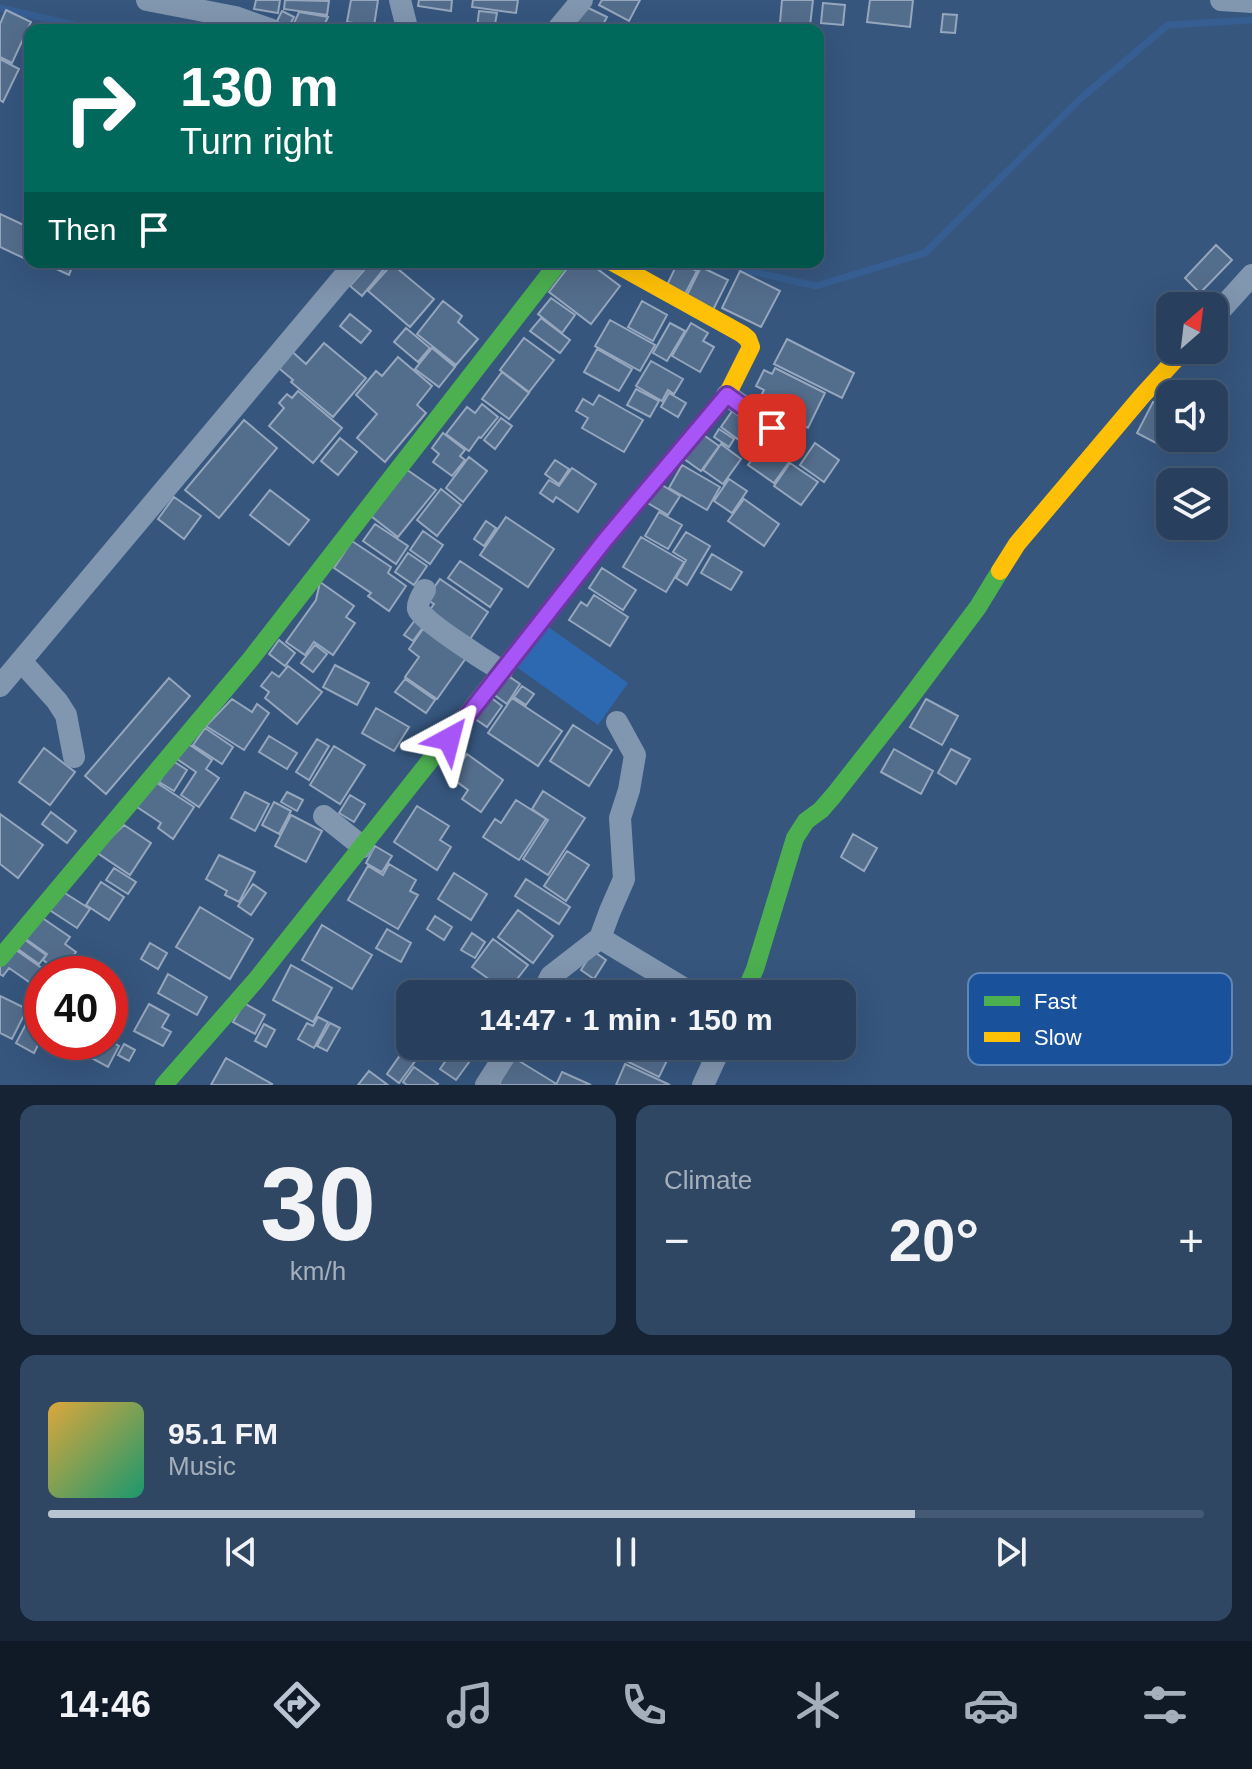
<!DOCTYPE html>
<html lang="en">
<head>
<meta charset="utf-8">
<style>
	body { margin:0; font-family:Helvetica,sans-serif; background:#304764; color:#f1f3f6; height:100vh; display:flex; flex-direction:column; font-size:30px; white-space:nowrap }
	* { box-sizing:border-box; margin:0 }
	p { font-size:26px; color:#a5afbc }
	.icon { flex:none; width:44px; height:44px; fill:none; stroke:currentColor; stroke-width:2; stroke-linecap:round; stroke-linejoin:round }
	.map { position:relative; height:1085px; overflow:hidden }
	.details { display:flex; flex-direction:column; gap:20px; padding:20px; background:#162334; flex:1 }
	.details>* { flex:none }
	.banner { position:absolute; left:24px; top:24px; width:800px; height:244px; border-radius:16px; box-shadow:0 8px 32px #0002,0 0 0 2px #445973; background:#00695c; color:#fff; overflow:hidden }
	.needle { width:52px; rotate:28deg }
	.fabs { position:absolute; left:1156px; top:292px; display:grid; gap:16px }
	.fabs a { display:grid; place-items:center; width:72px; height:72px; border-radius:16px; background:#28405e; box-shadow:0 8px 32px #0002,0 0 0 2px #445973; font-size:40px }
	.speed { position:absolute; left:24px; top:956px; display:flex; gap:16px; font-size:40px; font-weight:700; text-align:center }
	.speed>* { display:grid; place-content:center; width:104px; height:104px; border-radius:50%; background:#28405e; box-shadow:0 8px 32px #0002,0 0 0 2px #445973; line-height:1 }
	.speed .limit { border:12px solid #d22; background:#fff; color:#111 }
	.pin { position:absolute; display:grid; place-items:center; width:68px; height:68px; color:#fff; margin:-34px; border-radius:16px; box-shadow:0 4px 12px #0006 }
	.me { position:absolute; width:88px; margin:-44px; rotate:38deg; stroke-linejoin:round; filter:drop-shadow(0 0 6px #0008) }
	.turn { display:flex; align-items:center; gap:28px; height:168px; padding:0 24px; font-size:36px }
	.turn .icon { width:104px; height:104px; stroke-width:2.5 }
	.turn b { display:block; font-size:56px; line-height:68px }
	.then { display:flex; align-items:center; height:76px; padding:0 24px; background:#0003; gap:16px; font-size:30px }
	.big { font-size:60px; font-weight:700; line-height:1.1 }
	.details .card { flex:1; display:flex; flex-direction:column; justify-content:center; gap:12px; min-width:0; padding:0 28px; border-radius:16px; background:#304764 }
	.details .dial { align-items:center; gap:0 }
	.dial b { font-size:104px; line-height:1 }
	.song { display:flex; align-items:center; gap:24px }
	.cover { width:96px; height:96px; border-radius:12px; background:linear-gradient(135deg,hsl(40 70% 55%),hsl(160 70% 35%)) }
	.played { height:8px; border-radius:4px; background:linear-gradient(90deg,#b9c4d2 75%,#445973 75%) }
	.keys { display:flex; justify-content:space-around; direction:ltr }
	.heat { display:flex; justify-content:space-between; align-items:center; font-size:44px; direction:ltr }
	.details .tiles { flex:1; display:grid; gap:20px; grid-template-columns:1fr 1fr }
	.card:last-child { grid-column:span 2 }
	.trip { position:absolute; left:396px; top:980px; width:460px; height:80px; border-radius:16px; background:#28405e; box-shadow:0 8px 32px #0002,0 0 0 2px #445973; font-weight:700; line-height:80px; text-align:center }
	.tabs { display:flex; height:128px; justify-content:space-around; align-items:center; background:#101a26; color:#a5afbc }
	.tabs .icon { width:56px; height:56px }
	.tabs .selected { color:#b9c4d2 }
	.tabs b { font-size:36px; color:#f1f3f6 }
	.map>svg:first-child { display:block }
	.green { fill:#2d69b0 }
	.lines { fill:none; stroke-linecap:round; stroke-linejoin:round }
	.stream { stroke:#365e92; stroke-width:7 }
	.building { fill:#536d8c; stroke:#95a6bd; stroke-width:2 }
	.street { stroke:#8196af; stroke-width:22 }
	.fast { stroke:#4caf50; stroke-width:18 }
	.slow { stroke:#ffc107; stroke-width:18 }
	.route-casing { stroke:#6d37a1; stroke-width:20 }
	.route { stroke:#a855f7; stroke-width:14 }
	.key { fill:#19529b; stroke:#5e86b9; stroke-width:2 }
	.key-label { font-size:22px; fill:#fff }
</style>
</head>
<body>
<div class="map">
<svg width="1252" height="1085" viewBox="0 0 1252 1085">
	<rect width="100%" height="100%" fill="#36567e"/>
	<path class="green" d="M544,624l84,59 -30,42 -83,-59z"/>
	<g class="lines">
		<path class="stream" d="M0,8l97,22
			M724,262l17,7 75,17 109,-33 155,-154 88,-74 84,-5"/>
	</g>
	<path class="building" d="M256,0h24l-2,13 -24,-4z
		M285,0l44,1 -2,14 -43,-6z
		M351,0h27l-4,26 -27,-4z
		M419,0h33l-1,11 -33,-5z
		M473,0h45l-2,13 -44,-6z
		M602,0h38l-11,21 -30,-16z
		M782,0h31l-3,26 -30,-3z
		M870,0h43l-3,27 -43,-5z
		M823,3l22,2 -2,20 -22,-2z
		M580,4l27,13 -7,13h-33z
		M6,10l25,12 -19,41 -12,-6v-33z
		M282,11l12,6 -7,13 -12,-5z
		M479,11l18,2 -3,17 -17,-2z
		M299,12l29,5 -6,13h-31z
		M943,14l14,1 -2,18 -14,-1z
		M0,59l19,10 -16,33 -3,-2z
		M0,214l30,14v33l-30,-14z
		M1216,245l16,15 -32,33 -15,-15z
		M41,262h33l-5,13z
		M371,262h19l-28,34 -12,-10z
		M572,262h16l32,24 -29,38 -42,-32z
		M678,262l19,9 -12,23 -18,-9z
		M392,264l42,35 -24,28 -42,-36z
		M701,267l27,13 -16,32 -27,-13z
		M740,271l40,20 -19,36 -39,-19z
		M551,298l24,17 -13,18 -24,-19z
		M443,301l19,15 -4,6 20,17 -22,26 -39,-31z
		M642,301l25,14 -14,26 -25,-14z
		M350,314l21,17 -10,12 -21,-17z
		M541,318l29,22 -10,13 -30,-22z
		M610,320l45,25 -15,26 -45,-25z
		M670,323l15,8 -18,30 -14,-8z
		M691,323l17,10 -5,8 11,6 -14,25 -28,-16z
		M406,328l24,20 -12,14 -24,-20z
		M524,338l30,22 -25,32 -29,-22z
		M787,339l67,34 -12,25 -68,-34z
		M324,343l42,35 -33,39 -42,-35 2,-2 -18,-15 14,-16 17,15z
		M432,348l23,19 -16,20 -24,-18z
		M597,349l35,20 -13,22 -35,-19z
		M398,357l34,29 -15,19 9,8 -41,49 -28,-24 20,-24 -21,-19 20,-24 6,5z
		M651,361l32,18 -9,15 -6,-4 -6,11 -26,-15z
		M775,368l50,25 -17,35 -50,-26 6,-12 -8,-4 8,-16 8,4z
		M502,372l27,21 -20,26 -27,-20z
		M636,389l23,12 -9,16 -23,-12z
		M298,391l44,37 -29,35 -44,-37 15,-18 -5,-5 8,-9 5,4z
		M669,393l17,10 -8,14 -17,-10z
		M599,395l44,25 -19,32 -42,-24 6,-10 -12,-7 7,-12 10,6z
		M1153,402l17,9v7l-14,25 -19,-10z
		M482,404l16,13 -17,21 -2,-1 -10,14 -23,-17 21,-27 8,6z
		M735,407l30,21 -15,20 -29,-21z
		M501,418l11,8 -17,23 -11,-9z
		M244,420l33,28 -58,70 -34,-28z
		M719,429l15,10 -5,8 -15,-10z
		M698,431l21,15 -18,25 -21,-15z
		M443,433l22,17 -5,6 5,4 -13,16 -19,-14 6,-8 -7,-6z
		M340,438l17,14 -19,23 -17,-14z
		M815,443l24,17 -15,22 -24,-17z
		M721,444l20,15 -18,25 -20,-14z
		M763,444l26,18 -15,21 -26,-18z
		M469,457l18,14 -24,31 -17,-14z
		M555,460l14,9 -10,15 -14,-10z
		M790,463l28,19 -17,23 -27,-19z
		M682,465l38,22 -13,23 -38,-22z
		M403,467l33,23 -38,47 -31,-24z
		M572,468l24,16 -18,28 -22,-15 -3,5 -13,-9 9,-13 10,6z
		M729,479l18,12 -15,22 -18,-12z
		M657,482l23,14 -12,19 -22,-13z
		M441,489l20,16 -24,31 -20,-16z
		M270,490l39,30 -20,25 -39,-30z
		M174,497l27,19 -17,23 -26,-20z
		M744,499l35,25 -15,22 -36,-25z
		M659,512l23,13 -14,24 -23,-13z
		M506,517l48,32 -26,38 -48,-32z
		M486,521l10,7 -12,18 -10,-7z
		M375,524l33,22 -12,18 -33,-23z
		M423,531l20,14 -13,19 -20,-14z
		M686,532l24,14 -23,39 -11,-7 10,-18 -13,-8z
		M641,537l43,25 -18,30 -43,-25z
		M352,541l39,26 -3,6 18,13 -17,25 -21,-15 3,-3 -37,-25z
		M408,553l19,13 -13,19 -19,-13z
		M712,554l30,18 -11,18 -30,-17z
		M460,561l42,28 -12,18 -42,-29z
		M602,568l34,22 -13,20 -34,-22z
		M440,579l48,33 -18,27 -41,-28 5,-7 -8,-5z
		M320,582l34,24 -8,11 9,6 -22,32 -19,-13 -9,13 -19,-13 30,-42z
		M594,595l34,22 -18,29 -41,-26 12,-18 6,4z
		M415,620l9,6 -11,15 -9,-6z
		M423,629l43,29 -29,41 -32,-22 14,-20 -10,-8z
		M279,640l16,13 -10,13 -16,-12z
		M315,645l12,9 -14,18 -12,-9z
		M335,665l34,18 -12,22 -34,-18z
		M288,666l34,26 -25,32 -32,-26 4,-6 -8,-6 11,-14 7,5z
		M507,675l13,9 -13,20 -14,-10z
		M169,678l21,18 -84,98 -21,-18z
		M405,679l30,21 -9,13 -31,-21z
		M522,686l12,8 -8,11 -12,-8z
		M486,694l16,12 -15,21 -16,-11z
		M512,698l50,33 -24,35 -50,-33z
		M232,699l20,13 5,-8 12,9 -25,37 -38,-24z
		M926,699l32,17 -16,29 -32,-18z
		M376,708l33,19 -15,24 -32,-18z
		M573,725l39,25 -23,36 -39,-25z
		M205,728l28,19 -11,17 -29,-19z
		M269,736l28,17 -10,16 -28,-17z
		M317,739l12,7 -20,34 -13,-8z
		M184,741l28,19 -6,9 13,9 -20,29 -18,-12 15,-23 -22,-15z
		M334,746l31,19 -25,39 -30,-19z
		M44,748l31,24 -25,33 -31,-23z
		M894,749l39,22 -12,23 -40,-22z
		M951,749l19,10 -14,25 -18,-11z
		M467,754l36,26 -22,32 -19,-13 6,-9 -22,-16 9,-13 5,3z
		M173,761l14,9 -13,21 -15,-9z
		M154,781l40,26 -21,32 -15,-11 3,-5 -24,-16z
		M543,791l42,27 -37,57 -25,-16 25,-39 -16,-11z
		M245,792l24,12 -14,27 -24,-13z
		M287,792l16,8 -6,11 -16,-9z
		M350,795l15,9 -11,18 -15,-9z
		M516,800l30,19 -27,41 -36,-23 12,-18 6,4z
		M274,802l17,9 -12,23 -17,-9z
		M417,806l32,20 -9,14 11,7 -14,23 -43,-28z
		M51,812l25,19 -9,12 -25,-19z
		M0,814l43,31 -25,33 -18,-14z
		M291,815l31,16 -16,31 -31,-16z
		M124,825l27,18 -21,32 -34,-23z
		M853,834l24,14 -13,23 -23,-14z
		M375,846l17,10 -10,16 -16,-9z
		M567,851l22,14 -23,36 -22,-15z
		M219,855l36,17 -16,30 -14,-7 2,-4 -21,-12z
		M389,864l27,16 -6,11 8,4 -20,34 -50,-29 20,-34 15,9z
		M114,868l22,14 -8,12 -22,-14z
		M454,873l33,21 -16,26 -33,-21z
		M526,879l44,28 -11,17 -44,-28z
		M101,882l23,15 -15,23 -23,-15z
		M253,884l13,9 -15,22 -13,-9z
		M60,890l30,19 -13,19 -29,-19z
		M200,907l53,32 -23,40 -54,-32z
		M518,910l35,26 -20,27 -35,-26z
		M38,915l32,22 -5,7 11,8 -15,21 -18,-13 4,-6 -24,-17z
		M435,916l17,11 -8,13 -17,-11z
		M322,925l50,30 -20,34 -50,-29z
		M387,929l24,14 -10,19 -25,-14z
		M472,933l13,9 -10,16 -14,-8z
		M21,937l25,18 -7,9 -24,-17z
		M493,939l35,26 -21,27 -35,-25z
		M150,943l17,10 -9,16 -17,-10z
		M16,950l30,21 -11,15 -26,-18 -6,8 -3,-2v-14z
		M593,951l13,9 -12,19 -13,-9z
		M291,965l41,23 -19,34 -40,-22z
		M168,974l39,23 -10,18 -39,-22z
		M0,996l27,13 -15,30 -12,-6z
		M244,1003l21,12 -10,19 -22,-12z
		M149,1004l20,11 -7,12 9,5 -8,14 -29,-15z
		M318,1017l10,5 -14,26 -16,-9 9,-16 6,3z
		M27,1022l15,8v7l-8,16 -18,-10z
		M330,1023l10,5 -13,23 -10,-5z
		M264,1024l11,6 -9,17 -11,-6z
		M110,1041l9,5 -11,21 -22,-12 7,-13z
		M124,1044l11,6 -6,11 -11,-6z
		M430,1046h41l-2,3 6,5 -19,26 -16,-11 7,-10z
		M612,1046h56l5,2 -14,29 -51,-25z
		M403,1051l13,9 -17,23 -12,-9z
		M511,1056l44,27 -1,2h-55z
		M226,1058l46,26 -1,1h-60z
		M625,1064l45,21h-54z
		M414,1067l24,17 -1,1h-30l-4,-3z
		M369,1071l19,14h-30z
		M562,1072l29,13h-35z"/>
	<g class="lines">
		<path class="street" d="M147,0l88,17 37,13
			M400,0l7,28
			M1221,0l31,2
			M557,30l25,-30
			M1214,317l38,-42
			M727,395l68,49
			M425,590c-3,5 -8,13 -7,19 3,11 71,54 84,62
			M21,661l36,40 9,14 8,42
			M0,686l356,-424
			M324,816l39,31
			M600,938l93,56
			M542,994l9,-18 49,-38 10,-27 14,-32 -4,-61 9,-28 6,-35 -18,-33
			M486,1085l25,-39
			M703,1085l18,-39"/>
		<path class="fast" d="M0,958l250,-298 309,-398
			M744,994l11,-25 40,-131 11,-17 15,-11 13,-15 73,-93 71,-95 22,-36
			M164,1085l92,-105 288,-363"/>
		<path class="slow" d="M1000,571l17,-27 125,-148 42,-46
			M544,617l61,-77 122,-145 24,-48 -3,-8 -6,-5 -130,-72"/>
	</g>
	<g class="lines">
		<defs>
			<path id="route" d="M449,739l156,-199 122,-145 45,33"/>
		</defs>
		<use href="#route" class="route-casing"/>
		<use href="#route" class="route"/>
	</g>
	<rect x="968" y="973" width="264" height="92" rx="12" class="key"/>
	<rect x="984" y="996" width="36" height="10" fill="#4caf50"/>
	<rect x="984" y="1032" width="36" height="10" fill="#ffc107"/>
	<g class="key-label">
		<text x="1034" y="1009">Fast</text>
		<text x="1034" y="1045">Slow</text>
	</g>
</svg>
<div class="fabs">
<a><svg class="needle" viewBox="-14 -14 28 28"><path d="M0-13l5 13h-10z" fill="#e53935"/><path d="M0 13l5-13h-10z" fill="#a5afbc"/></svg></a>
<a><svg class="icon" aria-label="sound" viewBox="0 0 24 24"><path d="M4 9h4l5-4v14l-5-4H4zM17 9q2 3 0 6"/></svg></a>
<a><svg class="icon" aria-label="layers" viewBox="0 0 24 24"><path d="M12 4l9 5-9 5-9-5zM3 14l9 5 9-5"/></svg></a>
</div>
<div class="speed"><div class="limit">40</div></div>
<div class="pin" style="left:772px;top:428px;background:#d93025"><svg class="icon" aria-label="arrive" viewBox="0 0 24 24"><path d="M6 21V4h12l-3 4 3 4H6"/></svg></div>
<svg class="me" style="left:449px;top:739px" viewBox="-20 -20 40 40"><path d="M0-17L14 15 0 8-14 15z" fill="#a855f7" stroke="#fff" stroke-width="4"/></svg>
<div class="trip">14:47 · 1 min · 150 m</div>
<div class="banner">
<div class="turn"><svg class="icon" aria-label="right" viewBox="0 0 24 24"><path d="M7 20v-9h11M14 6l5 5-5 5"/></svg><div><b>130 m</b>Turn right</div></div>
<div class="then">Then<svg class="icon" aria-label="arrive" viewBox="0 0 24 24"><path d="M6 21V4h12l-3 4 3 4H6"/></svg></div>
</div>
</div>
<section class="details">
<div class="tiles">
<div class="card dial"><b>30</b><p>km/h</p></div>
<div class="card"><p>Climate</p>
<div class="heat"><a>−</a><b class="big">20°</b><a>+</a></div>
</div>
<div class="card">
<div class="song"><i class="cover"></i><div><b>95.1 FM</b><p>Music</p></div></div>
<div class="played"></div>
<div class="keys"><svg class="icon" aria-label="previous" viewBox="0 0 24 24"><path d="M18 5L8 12l10 7zM5 5v14"/></svg><svg class="icon" aria-label="pause" viewBox="0 0 24 24"><path d="M8 5v14M16 5v14"/></svg><svg class="icon" aria-label="next" viewBox="0 0 24 24"><path d="M6 5l10 7-10 7zM19 5v14"/></svg></div>
</div>
</div>
</section>
<nav class="tabs">
<b>14:46</b>
<svg class="icon selected" aria-label="directions" viewBox="0 0 24 24"><path d="M12 3l9 9-9 9-9-9zM9 14v-3h6M13 9l2 2-2 2"/></svg>
<svg class="icon" aria-label="music" viewBox="0 0 24 24"><path d="M9 18V5l10-2v13"/><circle cx="6" cy="18" r="3"/><circle cx="16" cy="16" r="3"/></svg>
<svg class="icon" aria-label="phone" viewBox="0 0 24 24"><path d="M5 4h4l2 5-3 2q2 4 5 5l2-3 5 2v4C11 20 4 13 5 4z"/></svg>
<svg class="icon" aria-label="climate" viewBox="0 0 24 24"><path d="M12 3v18M4 7l16 10M4 17L20 7"/></svg>
<svg class="icon" aria-label="car" viewBox="0 0 24 24"><path d="M5 17H2v-5l4-1 3-4h7l3 4 3 1v5h-3M9 17h6M6 11h13"/><circle cx="7" cy="17" r="2"/><circle cx="17" cy="17" r="2"/></svg>
<svg class="icon" aria-label="filters" viewBox="0 0 24 24"><path d="M4 7h16M4 17h16"/><circle cx="9" cy="7" r="2"/><circle cx="15" cy="17" r="2"/></svg>
</nav>
</body>
</html>
